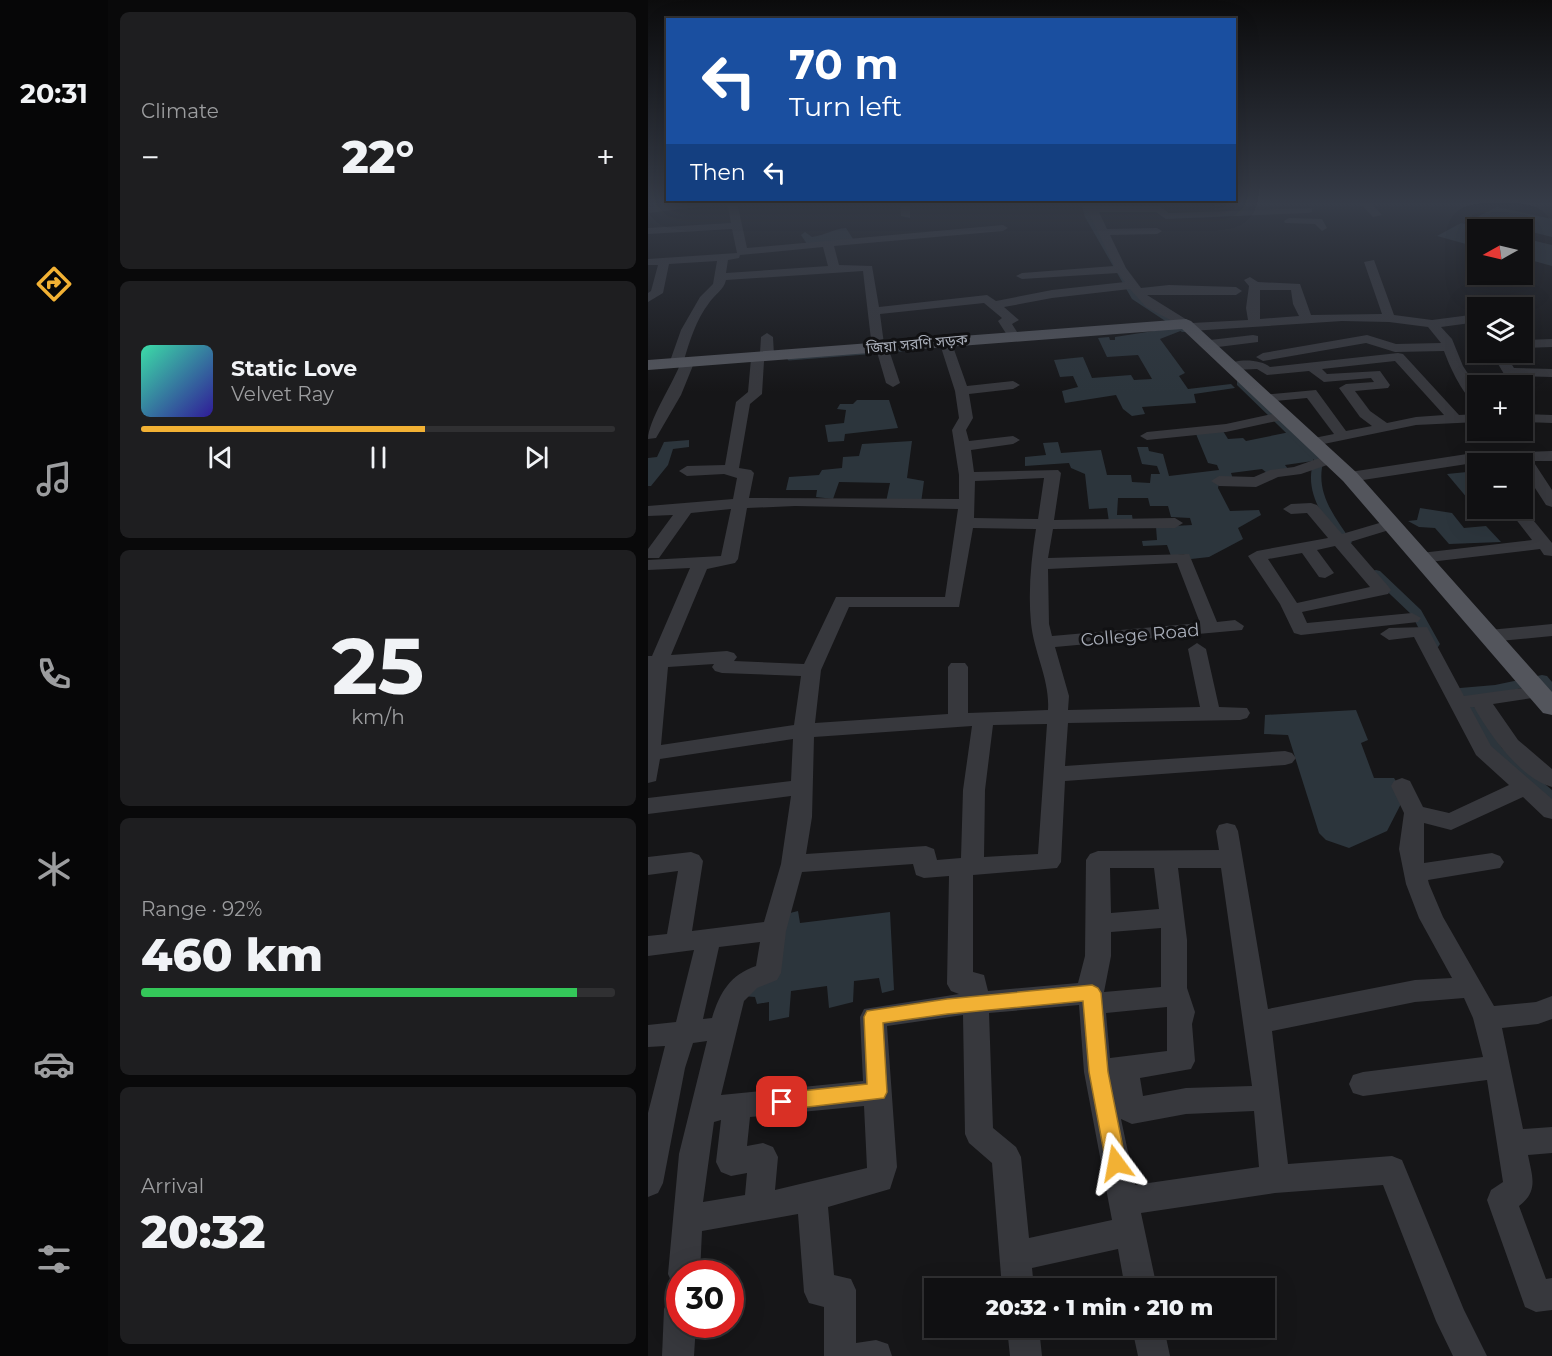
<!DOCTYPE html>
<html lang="en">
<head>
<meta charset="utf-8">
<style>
	body { margin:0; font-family:Montserrat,"Noto Sans Bengali",sans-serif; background:#1e1e20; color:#f1f3f6; height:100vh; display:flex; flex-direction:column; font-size:22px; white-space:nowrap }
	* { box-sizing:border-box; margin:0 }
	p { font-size:20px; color:#9c9d9f }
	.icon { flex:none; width:33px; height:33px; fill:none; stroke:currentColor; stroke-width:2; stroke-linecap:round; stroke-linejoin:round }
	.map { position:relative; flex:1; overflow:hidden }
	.details { display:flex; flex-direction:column; gap:12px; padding:12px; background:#09090a; width:540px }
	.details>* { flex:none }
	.banner { position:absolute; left:18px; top:18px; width:570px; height:183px; border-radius:0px; box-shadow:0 6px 24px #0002,0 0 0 2px #303032; background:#1a4fa0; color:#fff; overflow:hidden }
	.needle { width:39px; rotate:262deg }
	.tools { position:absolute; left:819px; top:219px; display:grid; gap:12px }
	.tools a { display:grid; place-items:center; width:66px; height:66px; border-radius:0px; background:#101012; box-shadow:0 6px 24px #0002,0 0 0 2px #303032; font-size:30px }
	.speed { position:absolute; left:18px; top:1260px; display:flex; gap:12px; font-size:30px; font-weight:700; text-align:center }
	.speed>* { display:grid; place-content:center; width:78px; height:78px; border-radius:50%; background:#101012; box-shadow:0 6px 24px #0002,0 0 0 2px #303032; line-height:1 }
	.speed .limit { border:9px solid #d22; background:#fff; color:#111 }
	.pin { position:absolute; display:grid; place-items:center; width:51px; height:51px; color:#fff; margin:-26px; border-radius:12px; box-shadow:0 3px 9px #0006 }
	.me { position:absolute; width:66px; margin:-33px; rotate:347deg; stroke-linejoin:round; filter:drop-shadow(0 0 4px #0008) }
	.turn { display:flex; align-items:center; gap:21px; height:126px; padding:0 24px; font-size:27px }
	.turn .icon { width:78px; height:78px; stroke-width:2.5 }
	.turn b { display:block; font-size:42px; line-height:51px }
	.then { display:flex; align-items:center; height:57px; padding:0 24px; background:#0003; gap:12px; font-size:22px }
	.big { font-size:45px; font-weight:800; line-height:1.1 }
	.details .card { flex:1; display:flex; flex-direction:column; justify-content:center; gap:9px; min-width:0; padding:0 21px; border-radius:9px; background:#1e1e20 }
	.details .dial { align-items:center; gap:0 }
	.dial b { font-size:78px; line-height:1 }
	.song { display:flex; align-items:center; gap:18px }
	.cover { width:72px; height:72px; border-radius:9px; background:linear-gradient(135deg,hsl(160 70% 55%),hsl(250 70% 35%)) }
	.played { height:6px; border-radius:3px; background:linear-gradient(90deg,#f2b134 60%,#303032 60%) }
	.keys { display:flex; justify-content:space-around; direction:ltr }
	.heat { display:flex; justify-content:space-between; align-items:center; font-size:33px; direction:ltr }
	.charge { height:9px; border-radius:4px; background:linear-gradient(90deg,#34c759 92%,#303032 0) }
	.trip { position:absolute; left:276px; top:1278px; width:351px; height:60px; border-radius:0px; background:#101012; box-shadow:0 6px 24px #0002,0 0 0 2px #303032; font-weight:800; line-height:60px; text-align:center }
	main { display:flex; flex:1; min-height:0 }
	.tabs { display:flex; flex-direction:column; width:108px; justify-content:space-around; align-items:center; background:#060607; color:#9c9d9f }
	.tabs .icon { width:42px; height:42px }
	.tabs .active { color:#f2b134 }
	.tabs b { font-size:27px; color:#f1f3f6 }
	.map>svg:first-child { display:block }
	.water { fill:#2c353c }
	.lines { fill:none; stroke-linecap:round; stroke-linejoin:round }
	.stream { stroke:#2c353c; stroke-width:3 }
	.canal { fill:#2c353c; fill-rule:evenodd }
	.minor { fill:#37383d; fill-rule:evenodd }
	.major { fill:#53555c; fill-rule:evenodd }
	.route { fill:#f2b134; stroke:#9d7322; stroke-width:1.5 }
	.labels { text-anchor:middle; stroke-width:6; stroke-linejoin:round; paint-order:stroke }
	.far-street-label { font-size:15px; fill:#a8adb8; stroke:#111113 }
	.street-label { font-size:18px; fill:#a8adb8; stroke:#111113 }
</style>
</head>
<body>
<main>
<nav class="tabs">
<b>20:31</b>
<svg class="icon active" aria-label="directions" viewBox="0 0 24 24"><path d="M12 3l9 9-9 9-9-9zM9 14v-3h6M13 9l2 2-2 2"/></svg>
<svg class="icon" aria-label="music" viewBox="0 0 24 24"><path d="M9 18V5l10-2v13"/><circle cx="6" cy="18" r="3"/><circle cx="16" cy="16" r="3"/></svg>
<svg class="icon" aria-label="phone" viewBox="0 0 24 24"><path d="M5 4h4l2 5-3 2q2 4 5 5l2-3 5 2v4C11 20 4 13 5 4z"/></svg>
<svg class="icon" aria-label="climate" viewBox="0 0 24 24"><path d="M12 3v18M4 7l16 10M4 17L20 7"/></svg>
<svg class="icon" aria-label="car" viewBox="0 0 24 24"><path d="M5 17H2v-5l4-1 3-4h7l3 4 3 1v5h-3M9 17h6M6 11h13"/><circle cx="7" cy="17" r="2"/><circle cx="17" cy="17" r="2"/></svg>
<svg class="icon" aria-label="filters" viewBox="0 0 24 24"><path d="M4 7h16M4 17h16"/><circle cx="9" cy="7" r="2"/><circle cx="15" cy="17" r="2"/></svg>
</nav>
<section class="details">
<div class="card"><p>Climate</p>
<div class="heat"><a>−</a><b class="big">22°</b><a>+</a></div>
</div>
<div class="card">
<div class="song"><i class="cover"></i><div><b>Static Love</b><p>Velvet Ray</p></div></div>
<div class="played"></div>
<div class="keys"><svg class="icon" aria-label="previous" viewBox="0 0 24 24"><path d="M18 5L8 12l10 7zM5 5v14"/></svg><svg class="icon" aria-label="pause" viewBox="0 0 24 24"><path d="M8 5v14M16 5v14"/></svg><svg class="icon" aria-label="next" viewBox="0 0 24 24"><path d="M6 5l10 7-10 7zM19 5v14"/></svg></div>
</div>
<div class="card dial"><b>25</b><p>km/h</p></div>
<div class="card"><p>Range · 92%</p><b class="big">460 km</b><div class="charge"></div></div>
<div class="card"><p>Arrival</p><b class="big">20:32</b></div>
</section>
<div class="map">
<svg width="904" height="1356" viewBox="0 0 904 1356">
	<rect width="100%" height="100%" fill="#161618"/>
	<path class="water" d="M849,207l55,12v18l-77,-19z
		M813,223l26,6 -9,1 -1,17 -40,-11z
		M198,228l7,11 -46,5 -6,-9 4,-3 7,5c14,-2 21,-8 34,-9z
		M875,238l29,7v21l-29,-8z
		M531,327l4,3 -23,9 25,34 -6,3 9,13 43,-5 4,4 -41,6 2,9 -54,4 3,7 -13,2 -9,-7 -7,-14 -51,8 -3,-12 16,-4 -5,-11 -13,1 -6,-17 29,-3 9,21 39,-3 3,5 18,-1 -14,-24 -31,2 -9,-19 11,-1 1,3h5v-3z
		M209,400h32l9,28 -53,6 -1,7 -16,1 -3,-17 19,-2 2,-13 -9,-1 3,-5h13z
		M575,431l5,8 15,-1 3,3 44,-9 24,22 -1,7 -28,4 3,4 -21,4 -5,-4 -31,4 2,6 -14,4 -1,5 12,23 29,-1 2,5 -23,13 5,11 -34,18 -18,2 -7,-5 -13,2 -4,-11 -24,1 -1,-5 15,-1 -1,-13 36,-2 -2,-7 -19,-1 -3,-11h-18l-2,-8h-30l-1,17h15l1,7h-24l-2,-14 -18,1 -4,-35 -14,-6 -2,-5 -44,3v-9l21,-2 -3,-12 15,-1 3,11 40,-3 6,25h24l1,7 18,1 1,-9h9l-3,-8 -15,-2 -5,-17h11l1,4 14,3 6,22 50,-6 -2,-5 -9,-2 -12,-29z
		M41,440v7l-16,2 -5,16 -17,21h-3v-28l9,-1 7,-15z
		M264,441l-5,37 17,3 -3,22 -35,-1 4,-19 -51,-1 -6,17 -17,-2 1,-7h-31l3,-13 30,-2 3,-5 20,-2 1,-11 16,-1 3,-12z
		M829,471v27l-9,1 -21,-25z
		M772,508l32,5 12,15 22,-2 15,16 -52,2 -14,-16 -16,-1 -11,-6 9,-1z
		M708,710l12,30 -7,3 13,35h20l11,18 -18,35 -38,17 -23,-8 -7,-7 -31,-98 -24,-1 1,-19z
		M150,911l2,12 90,-11 4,78 -12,3 -3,-15 -25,3 -1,21 -24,6 -2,-22 -36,5 -2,26 -20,4v-19l-12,2 -2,-7 -13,-1 44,-82z"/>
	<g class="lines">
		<path class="stream" d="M141,359l128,-10"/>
		<path class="canal" d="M433,202h6l6,15 45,78 50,33v4h-6l-50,-33 -47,-82z
			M589,381h6l80,76 1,2c-10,33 10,57 28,83l-2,2h-8c-18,-26 -39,-52 -28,-84l-77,-75z
			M728,570l4,1 41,39 19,34 -2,3h-10l-16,-32 -40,-38 -2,-3 2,-3z
			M894,675l5,1 5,6v12l-5,-1 -8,-9c-16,3 -75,20 -86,8l7,-4 35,-3z
			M823,706l5,2 26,40 50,42v13l-5,-1 -55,-48 -28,-43z"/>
		<path class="minor" d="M41,202h30l-5,3 -66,8v-6z
			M79,202h10l10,46 256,-23 5,3 -5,3 -169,15 5,19 33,1 7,41 108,-12 9,6 56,-11 73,-8 -7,-9 -96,6 -6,-3 6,-3 92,-7 -30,-64h10l2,4h63l10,7 143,-5v4l-4,1 -142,6 -10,-7h-57l8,17 50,-1 5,3 -5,3 -47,1 16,33 15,20 28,-3 67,2 6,4 -6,4h-89l45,28 56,-3 -2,-12 3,-22 -5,-6 6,-3 8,5 42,2 11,31 71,-1 -18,-52 10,-2 20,55 38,5 46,-6v8l-37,5 11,12 11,27 15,23v16c-13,-4 -30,-42 -34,-54l-49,1 -29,-9 -103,18 -7,-4 7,-4 104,-18 29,9 45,-1 -13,-16 -39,-5 -47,-1 -151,10 -45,-24 -16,-18 -78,9 -48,9 15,13 -7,4 7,11 -6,4 -4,-1 -11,-17 4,-3 -18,-15 -104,11 4,30 4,3 12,36 -7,4 -7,-4 -9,-31 -5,-4 -9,-77 -137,9c-2,10 -12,15 -17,23 -13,17 -19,37 -25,57l10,3 -13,32 -25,43 -8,1c0,-17 23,-53 31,-72l-10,-3 12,-34 19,-33 13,-13 4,-23 -48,3 -6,29 -15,9v-9l3,-2 7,-26h-10v-6l89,-6 -5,-24 -84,5v-6l83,-5zM175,247l5,19 -102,7 2,-13 11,-2 1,-3zM612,290h31l2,14 6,12 -39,3z
			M252,202h10v16l-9,-2z
			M711,202h11l12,13 -9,2z
			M641,218l33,1 5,9 -5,3 -7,-7 -30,-1 -1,-2z
			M119,333l6,4 1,18 -10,6 -2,33 -12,10 -11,64 12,2 3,3 -5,25 210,1v-24l-7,-45 7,-12 -4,-27 -16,-50 6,-4 6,4 16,45 46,-5 7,4 -7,4 -44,5 4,24 -7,12 3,11 44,-5 7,4 -7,4 -42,6 3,22 84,-2 3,3 -7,47 121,-2 8,5 -8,5 -122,1 -5,29 141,-4 28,68 18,-2 9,6 -2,4 -187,17 14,49 -1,14 132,-3 -12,-58 9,-6 9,6 13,58 28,1 3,5 -3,5 -7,2 -172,3 -3,43 220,-15 7,2 4,5 -4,5 -7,2 -220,16 -4,81 -4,6 -84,7v97l11,3 4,16 90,-8 7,-27 1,-96 4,-6 8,-3 121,-1 -3,-19 3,-6 8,-2 8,2 3,6 30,178 147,-29 37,-2 -33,-60 -13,-34 -7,-35 5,-36 -13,-27 3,-5 8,-3 8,3 13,26 26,6 60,-28 -33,-30 -62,-118 -25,3 -9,-6 9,-6 38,-1 37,69 74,-10 7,2 3,4 -3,4 -52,8 25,36 34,29v18c-32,-9 -62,-52 -78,-80h-4l21,39 61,53v20l-8,-2 -21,-20 -72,33 -27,-7v40l68,-10 8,3 4,6 -4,6 -72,12 1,4 14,33 51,89 42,-4 16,-6v23l-14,5 -36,4 21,101 29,-2v26l-24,2c4,21 11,36 -9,51l27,73 6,-1v32l-16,2 -11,-5 -38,-107 4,-10 12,-8 -16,-102 -124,16 -10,-3 -4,-9 4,-9 10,-3 120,-15 -10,-39 -9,-20 -49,4 -143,29 16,133 104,-8 10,4 62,150 23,46h-34l-17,-35 -53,-136 -108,8 -134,20 16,75h-32l-7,-39 -86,19 2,20h-32l-10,-125 -23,-20 -4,-9 -2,-119 -76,11 10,141 -7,22 -62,18 6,68 17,4 5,11v53l20,-3 12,4 4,12h-68v-49l-15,-4 -5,-11 -6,-78 -96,17 -2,43h-20v14l-7,-3 -5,-11 11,-120 28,-113 -14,2 -8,25 -22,115 -5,10 -10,4v-84l17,-67 -17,1v-22l28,-3 18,-72 -46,6v-20l19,-2 11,-63 -30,4v-18l43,-5 8,3 4,6 -11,70 72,-9 17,-58 10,-68 -143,18v-16l143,-17 2,-42 -133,20 -4,22 -8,2v-127h4l38,-88 -42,2v-10l73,-4 10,-47 -40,4 -32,45h-11v-9l25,-34 -25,1v-10l85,-7 4,-21 -13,-4 -37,2 -8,-5 8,-5 38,-1 11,-63 12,-10 3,-33 9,-6 1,-16zM396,478l-6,41 -64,-1 1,-37zM147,506l163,3 -13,88h-109l-32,67 -70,-3 3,-4 -3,-4 -7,-2 -56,4 36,-86 28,-6 3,-4 9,-51zM325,528l63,1c-5,31 -8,63 -5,94 3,30 19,57 17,87l-80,3v-46l-3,-4h-14l-3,4v47l-133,9 6,-53 28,-63h110zM529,563l23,60 -148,13 -3,-12 -1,-55zM66,664l-2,3 3,4 7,2 79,3 -7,49 -133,20 7,-78zM399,724l-9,130 -54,3 1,-67 8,-65zM324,726l-9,64 -2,68 -24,2 -3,-11 -8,-3 -120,8 6,-37 2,-80zM265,864l3,11 8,3 25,-2 -2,108 4,7 8,3 -95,15 -4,8 3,64 -142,14 23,-94 13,-13 20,-8 4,-7 5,-42 16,-59zM462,868h44l5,41 -48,4zM530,868h43l31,218 -66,2 -43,8 -3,-18 51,-9 4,-8 -3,-37 3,-12 -8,-24v-48zM513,928v59l-57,5 7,-36v-24zM112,942l-4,24c-26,9 -36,26 -44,52l-9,1 16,-72zM431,1005l5,67 28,148 -83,18 -8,-81 -5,-10 -23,-19 -4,-115zM519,1007v44l-57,7 -4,-45zM216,1106l3,62 -92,22 3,-33 -5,-10 -10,-4 -16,3 3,-29zM606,1111l5,56 -124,18 -14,-66 11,5 54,-10zM73,1120l-5,42 5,10 10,4 16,-3 -2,22 -42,7 11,-80z
			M605,335l5,1v6l-48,6 -6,-4 6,-4z
			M904,339v8l-30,1v-8z
			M828,343l2,8 -7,-1 -1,-3z
			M843,352h13l10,16 38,1v8l-33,-1 4,7 -2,3h-10z
			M750,353l5,1 56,61 19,-1v8l-62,3 -102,21 -5,-1 -2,-3 2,-3 25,-5 -27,-36 -41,4 -7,-4 2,-3 55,-5 30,41 26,-5 -12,-9 -21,-29 7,-4 28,-2 -3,-4 -47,4 -15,-11 -42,4 -10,-6 -24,1 -7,-4c9,-8 35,-7 44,1zM747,361l49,54 -28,2 -29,6 -17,-12 -15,-20 33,-3 2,-3 -10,-14 -53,3 -5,-5z
			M638,411l7,4 -2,3 -65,14 -79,8 -7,-4 7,-4 79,-8z
			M874,414l30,1v8l-30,-1z
			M904,451v10h-19l19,29v17l-6,-2 -24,-37v-4l-4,-2 -51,2 -117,18 -8,-5 8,-5 117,-18z
			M683,454l8,5 -3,3 -35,12 -23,3 -22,10 -37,-1 -8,-5 8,-5 35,1 16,-7 24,-3z
			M663,503l6,2 25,29 51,-15 8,5 -2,3 -49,15 38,44 3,4 -3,4 -86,18 5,11 105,-10 9,5 -3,4 -117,13 -7,-2 -14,-29 -32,-48 9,-5 71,-13 -21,-25 -16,1 -8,-5 8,-5zM687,546l35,41 -73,16 -29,-44 34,-6 17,24 6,1 9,-5 -17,-23z
			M870,508l7,2 27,33v13l-8,-1 -4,-6 -119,14 -9,-5 9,-5 111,-13 -21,-27z
			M904,624v12l-63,6 -9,-6 9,-6z
			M32,1293v31h16l-2,32h-32l2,-47 5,-11z
			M359,1328h32l3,28h-32z
			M484,1328h32l6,28h-32z"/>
		<path class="major" d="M538,319l5,2 166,152 195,219v23l-9,-2 -200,-232 -161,-152 -534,41v-10z"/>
	</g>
	<linearGradient id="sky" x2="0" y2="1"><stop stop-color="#0c0c0d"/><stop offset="0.52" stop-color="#363c48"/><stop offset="1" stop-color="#363c48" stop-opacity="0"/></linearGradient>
	<rect width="904" height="392" fill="url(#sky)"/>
	<path class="route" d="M444,985l6,3 3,5 7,79 18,91 -2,7 -8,3 -7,-3 -3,-7 -17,-91 -6,-71 -136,13 -64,9 4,69 -3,6 -102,12 -7,-2 -3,-6 3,-7 7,-2 85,-9 -3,-67 3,-6 80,-12z"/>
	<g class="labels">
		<g class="far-street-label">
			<text transform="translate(269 344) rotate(-5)" y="5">জিয়া সরণি সড়ক</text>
		</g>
		<g class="street-label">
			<text transform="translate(492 635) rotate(-5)" y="6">College Road</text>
		</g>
	</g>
</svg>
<div class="tools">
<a><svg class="needle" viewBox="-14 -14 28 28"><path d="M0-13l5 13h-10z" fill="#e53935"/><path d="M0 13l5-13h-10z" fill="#9c9d9f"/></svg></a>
<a><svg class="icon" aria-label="layers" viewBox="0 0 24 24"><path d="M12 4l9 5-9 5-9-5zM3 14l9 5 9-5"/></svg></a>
<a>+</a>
<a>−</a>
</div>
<div class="speed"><div class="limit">30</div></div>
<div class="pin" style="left:134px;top:1102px;background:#d93025"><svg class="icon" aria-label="arrive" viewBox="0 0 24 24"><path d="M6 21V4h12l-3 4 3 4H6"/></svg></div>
<svg class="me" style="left:468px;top:1163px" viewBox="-20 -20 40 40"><path d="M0-17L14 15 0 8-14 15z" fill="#f2b134" stroke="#fff" stroke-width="4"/></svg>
<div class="trip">20:32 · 1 min · 210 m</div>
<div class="banner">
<div class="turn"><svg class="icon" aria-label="left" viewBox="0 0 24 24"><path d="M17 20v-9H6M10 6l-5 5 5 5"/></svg><div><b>70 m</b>Turn left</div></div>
<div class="then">Then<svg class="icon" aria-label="left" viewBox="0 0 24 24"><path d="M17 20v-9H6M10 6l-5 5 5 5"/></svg></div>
</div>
</div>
</main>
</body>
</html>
